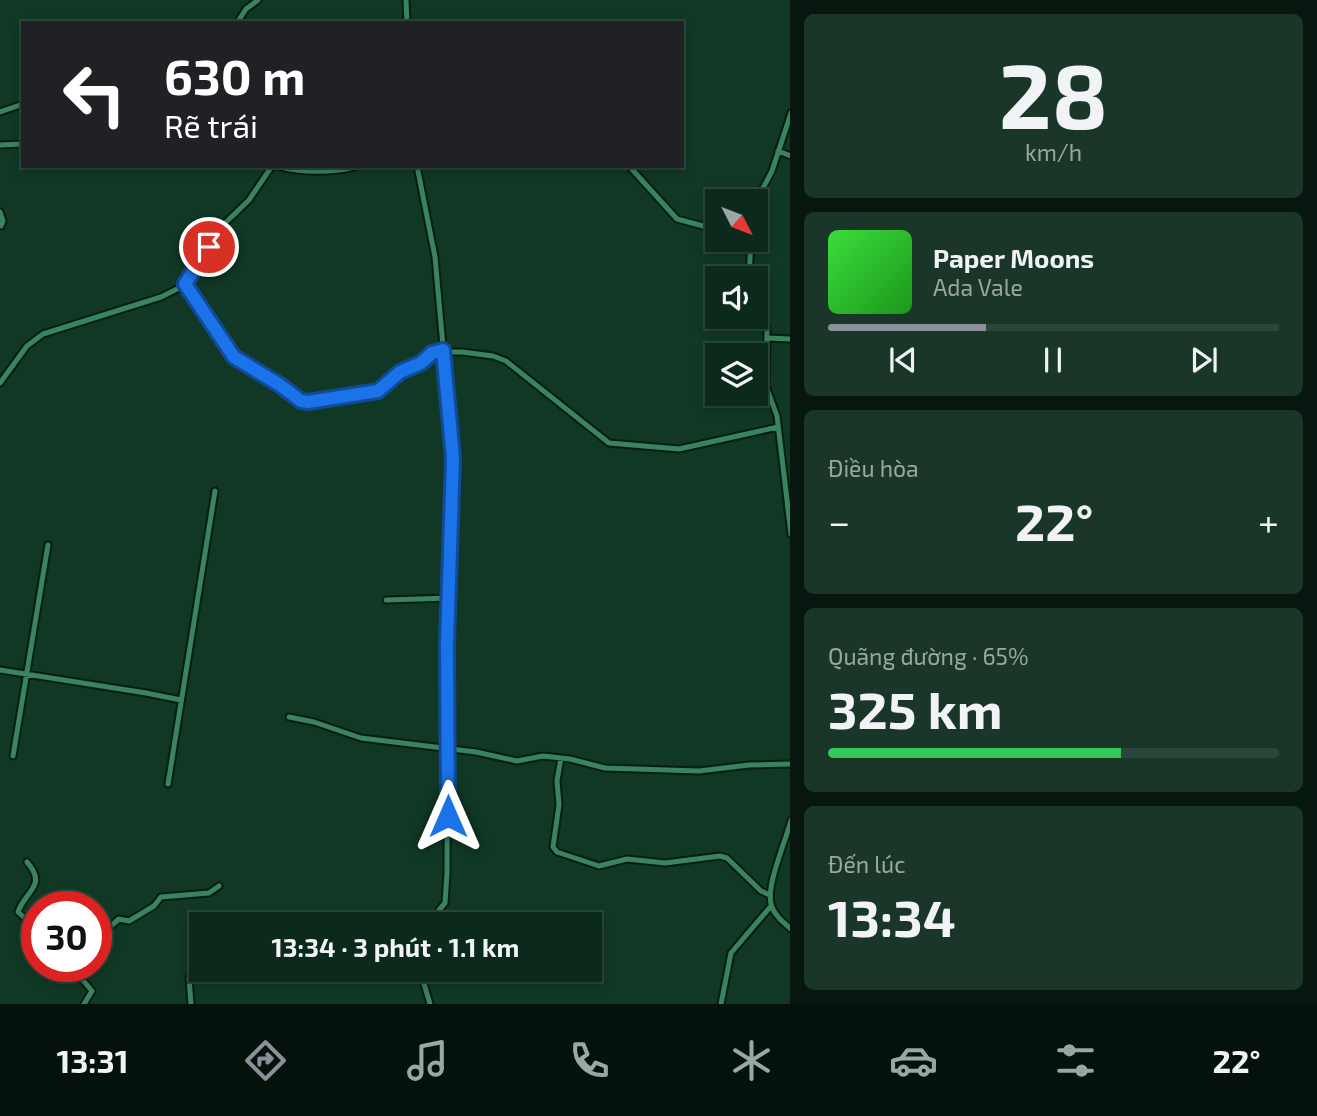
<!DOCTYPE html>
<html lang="vi">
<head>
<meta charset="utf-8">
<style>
	body { margin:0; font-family:"Exo 2",sans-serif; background:#1a3629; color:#f1f3f6; height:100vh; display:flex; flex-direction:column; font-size:26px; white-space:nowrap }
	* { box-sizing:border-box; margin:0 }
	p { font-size:23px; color:#9aa7a3 }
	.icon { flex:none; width:38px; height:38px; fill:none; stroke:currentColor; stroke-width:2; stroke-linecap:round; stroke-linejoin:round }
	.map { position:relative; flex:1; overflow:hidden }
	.drawer { display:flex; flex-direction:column; gap:14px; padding:14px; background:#07170f; width:527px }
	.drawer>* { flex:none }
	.hud { position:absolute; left:21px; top:21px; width:663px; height:147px; border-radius:0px; box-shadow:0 4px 10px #0003,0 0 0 2px #2c463b; background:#202124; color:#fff; overflow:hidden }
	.needle { width:46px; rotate:132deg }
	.controls { position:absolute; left:705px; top:189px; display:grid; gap:14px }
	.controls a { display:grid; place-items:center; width:63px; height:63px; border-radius:0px; background:#0c2a1c; box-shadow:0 4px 10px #0003,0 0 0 2px #2c463b; font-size:35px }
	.speed { position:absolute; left:21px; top:891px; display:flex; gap:14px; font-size:35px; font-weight:700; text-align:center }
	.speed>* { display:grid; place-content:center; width:91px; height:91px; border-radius:50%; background:#0c2a1c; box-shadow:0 4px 10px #0003,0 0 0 2px #2c463b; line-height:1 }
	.speed .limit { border:10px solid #d22; background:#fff; color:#111 }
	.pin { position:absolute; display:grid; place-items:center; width:60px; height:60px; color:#fff; margin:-30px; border:4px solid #fff; border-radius:50%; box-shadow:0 2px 7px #0007 }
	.me { position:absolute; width:77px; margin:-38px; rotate:0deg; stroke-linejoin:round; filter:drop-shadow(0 0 5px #0008) }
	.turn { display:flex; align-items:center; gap:24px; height:147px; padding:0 28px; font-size:32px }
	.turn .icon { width:91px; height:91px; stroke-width:2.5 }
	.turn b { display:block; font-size:49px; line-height:60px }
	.big { font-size:52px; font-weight:700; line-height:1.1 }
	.drawer .card { flex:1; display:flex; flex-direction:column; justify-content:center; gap:10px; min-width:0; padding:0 24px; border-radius:10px; background:#1a3629 }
	.drawer .dial { align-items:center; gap:0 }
	.dial b { font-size:91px; line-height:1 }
	.song { display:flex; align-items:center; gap:21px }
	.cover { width:84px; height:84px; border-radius:10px; background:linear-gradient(135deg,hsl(120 70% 55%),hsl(120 70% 35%)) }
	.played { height:7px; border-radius:4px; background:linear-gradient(90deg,#8c9099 35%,#2c463b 35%) }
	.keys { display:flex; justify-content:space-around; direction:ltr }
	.heat { display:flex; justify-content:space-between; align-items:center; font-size:38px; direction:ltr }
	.charge { height:10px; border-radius:5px; background:linear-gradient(90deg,#34c759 65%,#2c463b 0) }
	.trip { position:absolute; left:189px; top:912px; width:413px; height:70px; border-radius:0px; background:#0c2a1c; box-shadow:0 4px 10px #0003,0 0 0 2px #2c463b; font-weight:700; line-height:70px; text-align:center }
	.dock { display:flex; height:112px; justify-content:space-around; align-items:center; background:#05110b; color:#9aa7a3 }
	.dock .icon { width:49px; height:49px }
	.dock .active { color:#8c9099 }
	.dock b { font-size:32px; color:#f1f3f6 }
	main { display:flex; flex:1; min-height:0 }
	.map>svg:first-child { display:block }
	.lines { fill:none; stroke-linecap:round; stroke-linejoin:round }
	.minor-casing { stroke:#061d11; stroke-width:9 }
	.minor { stroke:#39835e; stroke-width:5 }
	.route-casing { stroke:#114b97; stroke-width:18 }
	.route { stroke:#1a73e8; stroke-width:12 }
</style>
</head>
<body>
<main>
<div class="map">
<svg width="791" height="1004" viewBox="0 0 791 1004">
	<rect width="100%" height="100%" fill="#103825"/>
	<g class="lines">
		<defs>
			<path id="minor" d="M406,0l1,23
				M237,23l9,-14 12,-9
				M0,112l23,-8
				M0,145l23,-1
				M778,151l13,5
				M277,166c24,7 57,7 81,0
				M417,166l18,91 18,201 -5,176 -1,240 -2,29 -6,7 -5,14
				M629,166l48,53 41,11
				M756,209l6,-19 10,-19 19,-58
				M0,212l3,9 -2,5
				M749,278l2,-38
				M185,284l49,73 71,45 73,-11 22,-19 21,-9 14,-11h27l31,4 13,5 103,82 70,6 99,-22
				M756,301l8,13 3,16 -1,56 11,30 14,118
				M768,338l23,1
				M0,383l27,-37 16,-12 118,-37 20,-10 20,-26 18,-32 30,-29 23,-34
				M386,600l64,-2
				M0,670l146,23 35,7
				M289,717l25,5 47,16 115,14 41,9 26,-5 27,3 35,9 94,3 50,-6 42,-1
				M13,756l35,-211
				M561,758l-4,23 2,24 -6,42 4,5 42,14 28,-7 38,4 55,-7 7,2 34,33 9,4
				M168,784l47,-293
				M791,820c-5,21 -27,69 -19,87 3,9 12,16 19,22
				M27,862c21,24 -2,29 -9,50l19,17
				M96,939l23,-20 10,2 25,-15 7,-9 48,-4 10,-7
				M71,966l21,25 -8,13
				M420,970l10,34
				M189,978l2,26
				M721,1004l10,-51 40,-47"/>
		</defs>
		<use href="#minor" class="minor-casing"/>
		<use href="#minor" class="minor"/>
	</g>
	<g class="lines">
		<defs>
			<path id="route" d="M209,247l-24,37 49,73 46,28 21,16 7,1 70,-11 22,-19 21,-9 11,-10 11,-3 10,108 -6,186 1,172"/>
		</defs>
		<use href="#route" class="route-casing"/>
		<use href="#route" class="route"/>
	</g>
</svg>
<div class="controls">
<a><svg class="needle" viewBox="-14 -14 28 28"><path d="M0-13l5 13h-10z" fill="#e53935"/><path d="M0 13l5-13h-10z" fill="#9aa7a3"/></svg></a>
<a><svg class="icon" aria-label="sound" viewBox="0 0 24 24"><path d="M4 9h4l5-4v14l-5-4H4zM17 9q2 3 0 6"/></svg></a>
<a><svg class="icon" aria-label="layers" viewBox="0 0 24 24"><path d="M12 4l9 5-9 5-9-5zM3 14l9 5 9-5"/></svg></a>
</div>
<div class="speed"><div class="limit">30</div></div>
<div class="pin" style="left:209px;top:247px;background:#d93025"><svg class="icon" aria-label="arrive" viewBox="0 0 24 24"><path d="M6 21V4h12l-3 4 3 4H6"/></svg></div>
<svg class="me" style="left:448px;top:816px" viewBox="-20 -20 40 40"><path d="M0-17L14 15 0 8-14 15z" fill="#1a73e8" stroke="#fff" stroke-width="4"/></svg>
<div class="trip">13:34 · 3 phút · 1.1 km</div>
<div class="hud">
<div class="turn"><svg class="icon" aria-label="left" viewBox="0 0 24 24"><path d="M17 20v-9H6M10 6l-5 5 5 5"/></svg><div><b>630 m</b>Rẽ trái</div></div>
</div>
</div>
<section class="drawer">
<div class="card dial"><b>28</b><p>km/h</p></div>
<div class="card">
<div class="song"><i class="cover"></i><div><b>Paper Moons</b><p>Ada Vale</p></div></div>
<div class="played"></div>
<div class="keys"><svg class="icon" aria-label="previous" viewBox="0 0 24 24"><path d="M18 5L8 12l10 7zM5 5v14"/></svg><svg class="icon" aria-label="pause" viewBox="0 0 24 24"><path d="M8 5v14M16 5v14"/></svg><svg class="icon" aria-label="next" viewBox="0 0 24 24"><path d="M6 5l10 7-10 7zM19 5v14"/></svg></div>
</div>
<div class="card"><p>Điều hòa</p>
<div class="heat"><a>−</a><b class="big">22°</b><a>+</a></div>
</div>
<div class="card"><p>Quãng đường · 65%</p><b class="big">325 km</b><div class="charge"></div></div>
<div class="card"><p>Đến lúc</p><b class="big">13:34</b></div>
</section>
</main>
<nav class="dock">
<b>13:31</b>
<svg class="icon active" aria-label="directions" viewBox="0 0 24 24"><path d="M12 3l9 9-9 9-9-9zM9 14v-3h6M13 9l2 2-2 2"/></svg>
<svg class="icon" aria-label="music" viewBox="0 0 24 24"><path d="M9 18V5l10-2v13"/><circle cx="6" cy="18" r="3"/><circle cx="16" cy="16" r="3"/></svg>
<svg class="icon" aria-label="phone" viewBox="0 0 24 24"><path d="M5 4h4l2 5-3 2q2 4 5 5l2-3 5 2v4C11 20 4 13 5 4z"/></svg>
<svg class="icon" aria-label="climate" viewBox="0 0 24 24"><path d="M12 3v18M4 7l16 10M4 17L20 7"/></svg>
<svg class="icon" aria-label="car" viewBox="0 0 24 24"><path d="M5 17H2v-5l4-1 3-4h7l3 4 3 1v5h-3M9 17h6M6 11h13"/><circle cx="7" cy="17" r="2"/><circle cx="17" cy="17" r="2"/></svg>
<svg class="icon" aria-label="filters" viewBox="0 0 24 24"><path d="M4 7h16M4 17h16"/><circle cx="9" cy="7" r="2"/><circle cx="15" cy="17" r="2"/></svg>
<b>22°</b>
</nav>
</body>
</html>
